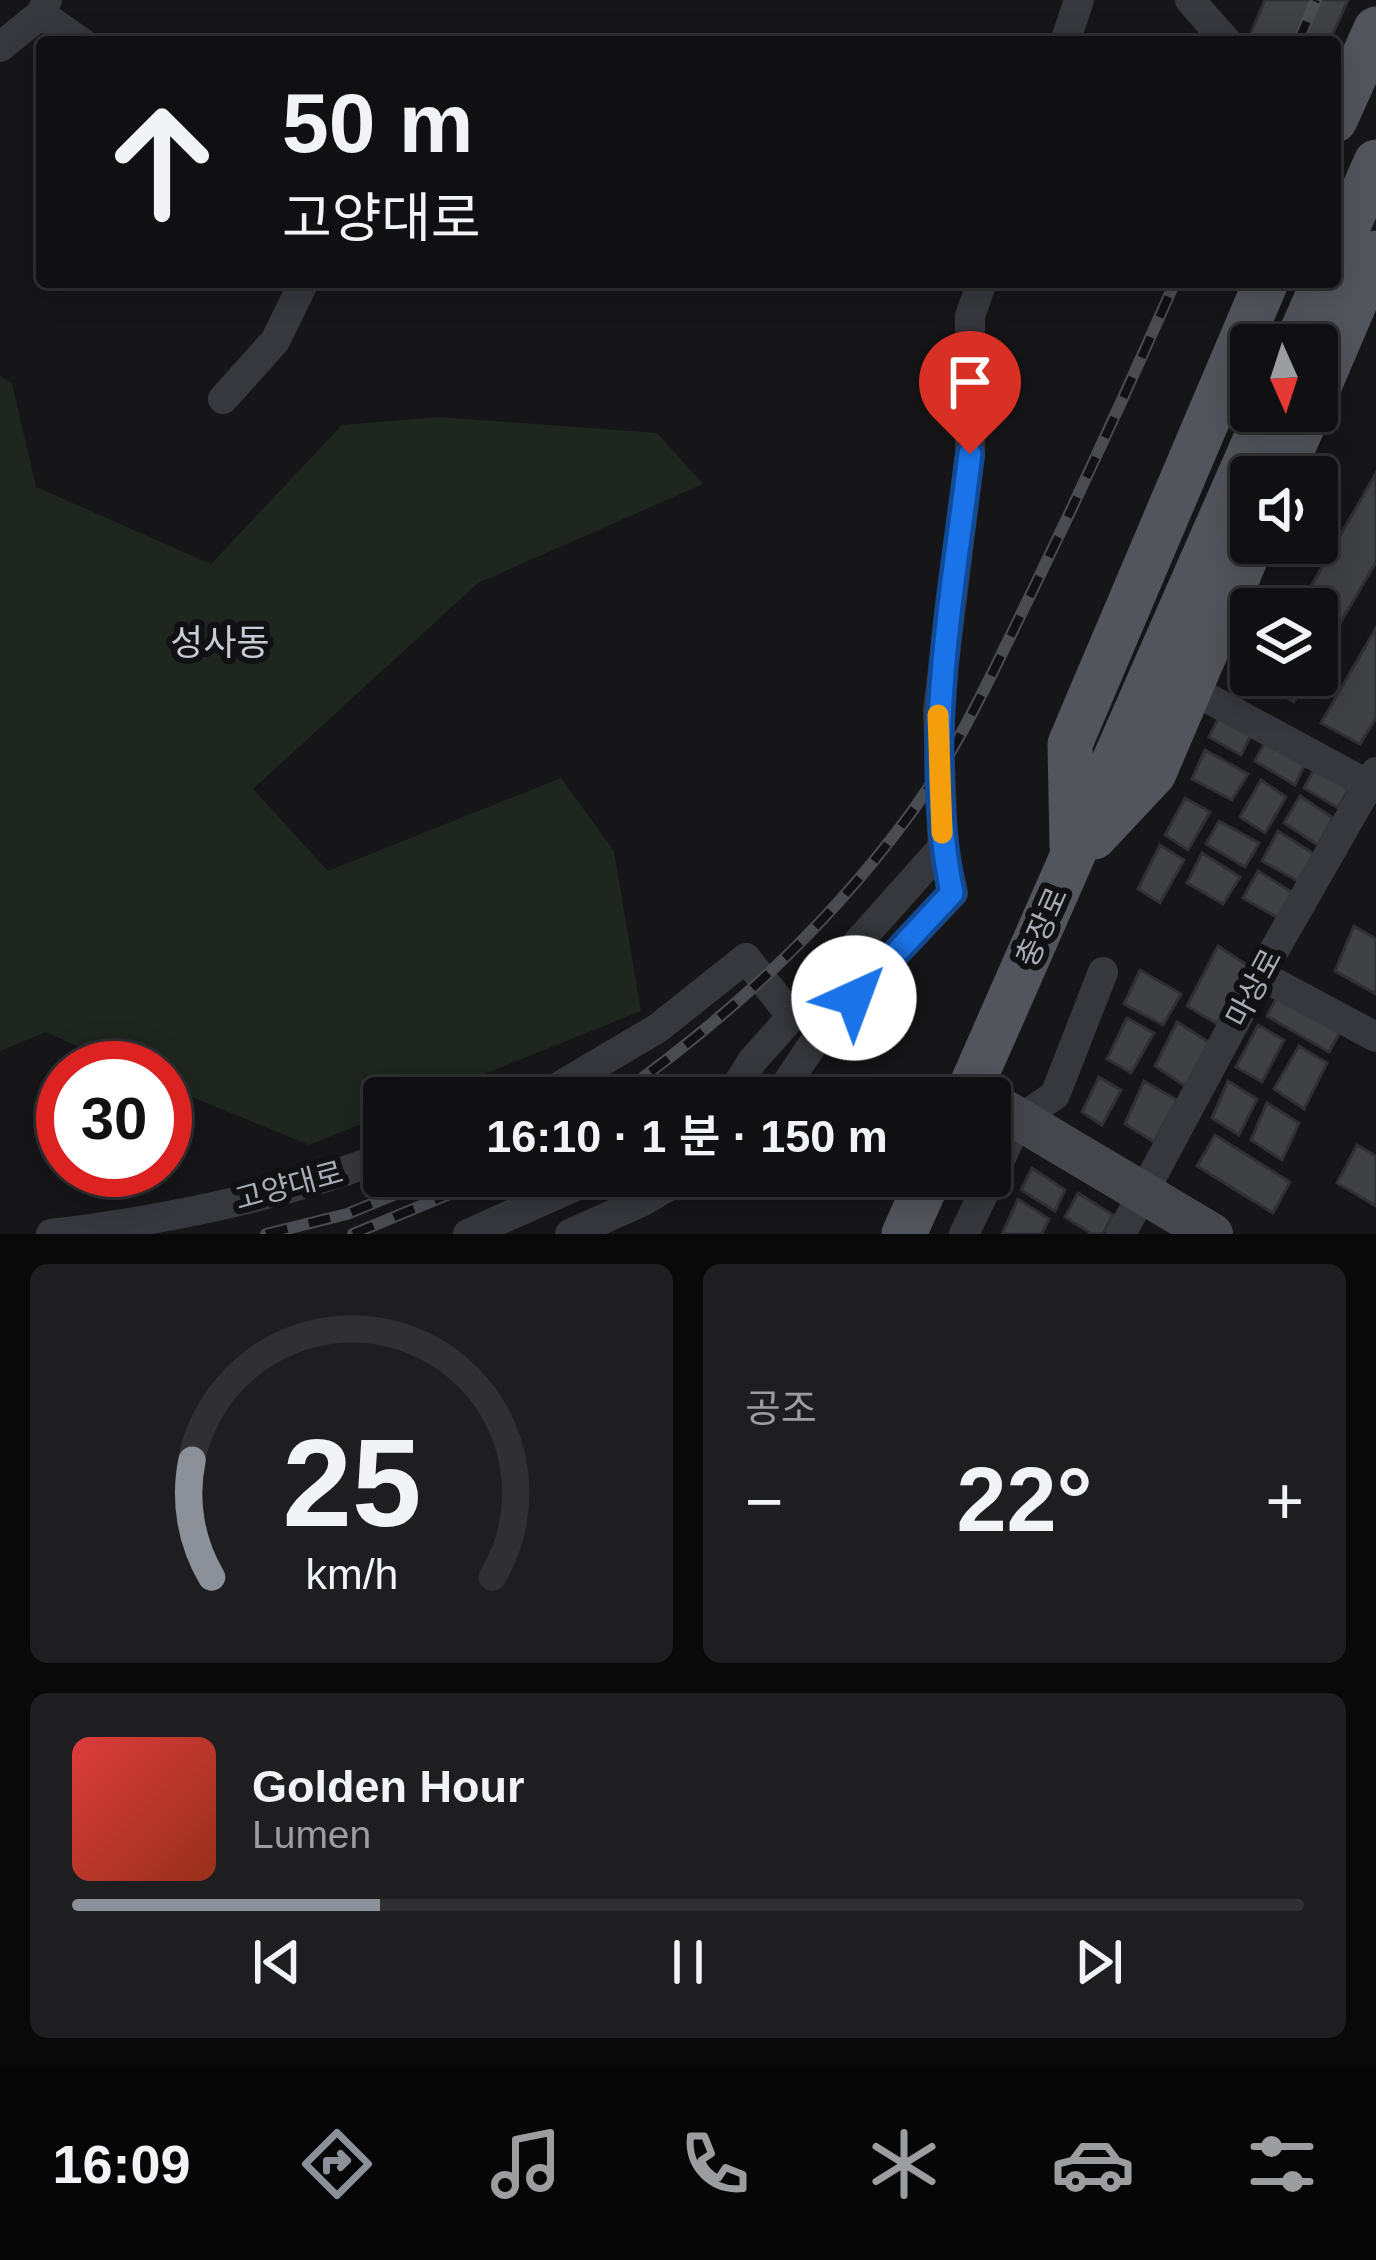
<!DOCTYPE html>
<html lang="ko">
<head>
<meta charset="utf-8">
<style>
	body { margin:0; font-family:Helvetica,"Noto Sans KR",sans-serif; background:#1e1e20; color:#f1f3f6; height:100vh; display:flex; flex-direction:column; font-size:45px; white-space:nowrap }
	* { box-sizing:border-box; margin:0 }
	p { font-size:39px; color:#9c9d9f }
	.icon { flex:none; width:66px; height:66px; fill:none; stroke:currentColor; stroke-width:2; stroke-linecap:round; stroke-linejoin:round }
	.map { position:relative; height:1234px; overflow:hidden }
	.details { display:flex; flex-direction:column; gap:30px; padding:30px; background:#09090a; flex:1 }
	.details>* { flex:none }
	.guide { position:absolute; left:36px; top:36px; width:1305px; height:252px; border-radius:12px; box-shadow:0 6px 30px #0003,0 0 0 3px #303032; background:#101012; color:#f1f3f6; overflow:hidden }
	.needle { width:78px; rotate:177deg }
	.buttons { position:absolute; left:1230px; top:324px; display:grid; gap:24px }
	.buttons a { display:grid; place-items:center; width:108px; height:108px; border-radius:12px; background:#101012; box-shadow:0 6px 30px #0003,0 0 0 3px #303032; font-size:60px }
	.speed { position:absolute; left:36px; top:1041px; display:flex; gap:24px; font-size:60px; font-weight:700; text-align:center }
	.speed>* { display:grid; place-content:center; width:156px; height:156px; border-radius:50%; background:#101012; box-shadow:0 6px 30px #0003,0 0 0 3px #303032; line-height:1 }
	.speed .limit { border:18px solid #d22; background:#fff; color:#111 }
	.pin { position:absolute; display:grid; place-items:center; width:102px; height:102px; color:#fff; margin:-123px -51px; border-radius:50% 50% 50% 0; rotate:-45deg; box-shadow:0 0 12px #0007 }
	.pin .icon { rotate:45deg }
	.me { position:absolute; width:132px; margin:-66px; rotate:43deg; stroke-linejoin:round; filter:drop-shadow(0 0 9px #0008) }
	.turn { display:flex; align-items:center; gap:42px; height:252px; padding:0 48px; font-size:54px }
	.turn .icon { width:156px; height:156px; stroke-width:2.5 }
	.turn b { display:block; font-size:84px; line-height:102px }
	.big { font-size:90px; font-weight:600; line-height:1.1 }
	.details .card { flex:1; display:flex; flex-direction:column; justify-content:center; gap:18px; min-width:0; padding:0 42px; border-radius:18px; background:#1e1e20 }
	.details .dial { align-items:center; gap:0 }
	.dial svg { height:312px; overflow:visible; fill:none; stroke:#303032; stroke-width:7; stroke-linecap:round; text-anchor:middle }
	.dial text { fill:#f1f3f6; stroke:none }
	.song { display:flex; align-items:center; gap:36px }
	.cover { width:144px; height:144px; border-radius:18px; background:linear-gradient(135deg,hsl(0 70% 55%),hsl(10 70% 35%)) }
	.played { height:12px; border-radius:6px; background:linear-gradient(90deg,#8c9099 25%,#303032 25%) }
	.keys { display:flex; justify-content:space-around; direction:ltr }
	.heat { display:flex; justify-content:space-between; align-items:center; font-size:66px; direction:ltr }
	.details .tiles { flex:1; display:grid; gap:30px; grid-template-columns:1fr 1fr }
	.card:last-child { grid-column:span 2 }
	.trip { position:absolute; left:363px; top:1077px; width:648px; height:120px; border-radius:12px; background:#101012; box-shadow:0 6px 30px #0003,0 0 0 3px #303032; font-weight:600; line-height:120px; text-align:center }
	.tabs { display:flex; height:192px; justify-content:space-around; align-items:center; background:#060607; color:#9c9d9f }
	.tabs .icon { width:84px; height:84px }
	.tabs .selected { color:#8c9099 }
	.tabs b { font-size:54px; color:#f1f3f6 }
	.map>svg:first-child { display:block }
	.green { fill:#1e261f }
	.building { fill:#404145; stroke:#303034; stroke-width:3 }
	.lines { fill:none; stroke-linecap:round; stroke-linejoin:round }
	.street { stroke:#37383d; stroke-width:30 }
	.secondary { stroke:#45474d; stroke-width:42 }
	.primary { stroke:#53555c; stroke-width:45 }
	.rail-casing { stroke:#4a4c52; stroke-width:12 }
	.rail { stroke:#111113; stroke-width:8; stroke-dasharray:22; stroke-linecap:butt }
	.route-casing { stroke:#114b97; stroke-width:30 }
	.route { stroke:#1a73e8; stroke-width:21 }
	.slow { stroke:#f59e0b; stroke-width:21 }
	.labels { text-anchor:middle; stroke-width:12; stroke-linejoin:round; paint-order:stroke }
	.street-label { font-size:30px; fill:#a8adb8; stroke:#111113 }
	.quarter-label { font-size:36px; fill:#c9ccd4; stroke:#111113 }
</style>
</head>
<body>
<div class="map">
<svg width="1376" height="1234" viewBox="0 0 1376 1234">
	<rect width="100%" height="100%" fill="#161618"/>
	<path class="green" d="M0,376l12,7 24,104 175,77 131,-139 97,-8 218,16 46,51 -225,99 -225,206 75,82 233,-93 53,73 27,160 -216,87h-41v17l-75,30 -144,-59v-18h-40l-79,-36 -46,19z"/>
	<path class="building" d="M1265,0h83l-19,42h-82z
		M1376,473v89l-59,101v-54h-19z
		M1376,628v90l-16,26 -39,-21z
		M1260,675h50l-16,27 -37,-22z
		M1220,715l32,18 -11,22 -32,-18z
		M1267,738l40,22 -12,25 -40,-24z
		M1205,750l43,24 -16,26 -40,-21z
		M1316,766l35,19 -13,23 -34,-20z
		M1261,780l25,17 -21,36 -25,-16z
		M1300,796l33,22 -15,27 -34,-22z
		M1185,798l25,14 -22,38 -23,-15z
		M1219,821l40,22 -14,24 -39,-23z
		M1278,831l36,23 -16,27 -36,-20z
		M1160,845l24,15 -24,43 -22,-14z
		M1202,853l38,24 -17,27 -36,-21z
		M1258,871l35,22 -15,25 -35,-20z
		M1354,926l22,13v55l-41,-23z
		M1218,946l32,21 -33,57 -30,-18z
		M1140,970l41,24 -18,31 -39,-21z
		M1278,995l63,35 -12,22 -62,-36z
		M1127,1018l27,15 -23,40 -24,-14z
		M1177,1022l33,21 -25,43 -30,-20z
		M1258,1025l26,15 -22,42 -26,-15z
		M1299,1046l28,17 -23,46 -30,-20z
		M1099,1077l22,13 -19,35 -20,-13z
		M1144,1081l33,19 -23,42 -29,-18z
		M1228,1081l29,18 -18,36 -27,-17z
		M1267,1103l32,20 -17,37 -31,-20z
		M1215,1135l75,47 -17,31 -76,-47z
		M1357,1145l19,11v50l-39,-23z
		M1032,1168l33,22 -10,21 -34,-21z
		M1078,1193l35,22 -10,19h-11l-27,-17z
		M1018,1199l31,20 -7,15h-40z"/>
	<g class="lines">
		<path class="street" d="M1190,0l37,42
			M41,14l40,28
			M1065,42l14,-42
			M0,47l41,-33 6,-14
			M223,399l52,-58 29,-59
			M1206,697l170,92
			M1260,975l116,62
			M540,1098l118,-70 88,-70 46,59
			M729,1098l24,-38 190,-213
			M777,1098l44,-66 132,-139 -10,-46 -5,-137 32,-256v-138l12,-34
			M51,1234c113,-14 226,-36 333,-77
			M468,1234l130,-58
			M570,1234l73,-33 42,-25
			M964,1234l55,-114 36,-25 48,-123
			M1121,1234l139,-259 116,-203"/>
		<path class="secondary" d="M990,1102l222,132"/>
		<path class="primary" d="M1335,120l41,-91
			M1335,256l41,-94
			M1296,345l28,-63
			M1317,391l59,-138
			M1280,477l29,-66
			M1094,837l60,-64 98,-230
			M1072,845l-2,-101 196,-462
			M966,1098l302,-687
			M904,1234l26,-58"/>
		<defs>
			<path id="rail" d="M1298,42l18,-42
				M615,1098c112,-80 207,-166 290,-277 50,-66 84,-141 120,-215 52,-107 102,-215 150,-324
				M266,1234l81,-20 93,-38
				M353,1234l140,-58"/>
		</defs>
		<use href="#rail" class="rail-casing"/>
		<use href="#rail" class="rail"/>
	</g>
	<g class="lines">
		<defs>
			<path id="route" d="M854,998l98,-105c-30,-146 0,-293 18,-439"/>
		</defs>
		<use href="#route" class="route-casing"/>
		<use href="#route" class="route"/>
		<path class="slow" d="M938,715l4,118"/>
	</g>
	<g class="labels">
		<g class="street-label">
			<text transform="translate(1042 927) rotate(-66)" y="10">충장로</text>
			<text transform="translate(1254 988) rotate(-62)" y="10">마상로</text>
			<text transform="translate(289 1186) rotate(-15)" y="10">고양대로</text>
		</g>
		<g class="quarter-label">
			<text x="220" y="655">성사동</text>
		</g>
	</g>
</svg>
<div class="buttons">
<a><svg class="needle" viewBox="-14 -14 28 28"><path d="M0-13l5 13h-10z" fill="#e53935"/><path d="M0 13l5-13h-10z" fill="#9c9d9f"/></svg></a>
<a><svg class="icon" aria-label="sound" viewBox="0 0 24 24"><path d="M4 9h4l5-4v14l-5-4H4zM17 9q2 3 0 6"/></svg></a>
<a><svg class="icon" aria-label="layers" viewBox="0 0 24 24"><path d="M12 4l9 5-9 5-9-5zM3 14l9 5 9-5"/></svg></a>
</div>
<div class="speed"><div class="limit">30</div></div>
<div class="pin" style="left:970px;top:454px;background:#d93025"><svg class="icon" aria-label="arrive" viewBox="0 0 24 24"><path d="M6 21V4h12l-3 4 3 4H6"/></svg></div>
<svg class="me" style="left:854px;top:998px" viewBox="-20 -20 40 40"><circle r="19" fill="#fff"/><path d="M0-13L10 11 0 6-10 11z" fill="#1a73e8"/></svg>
<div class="trip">16:10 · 1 분 · 150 m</div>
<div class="guide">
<div class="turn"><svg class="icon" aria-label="ahead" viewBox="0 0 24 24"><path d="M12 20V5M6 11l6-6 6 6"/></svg><div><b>50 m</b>고양대로</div></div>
</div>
</div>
<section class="details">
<div class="tiles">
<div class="card dial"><svg viewBox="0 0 100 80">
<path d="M14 69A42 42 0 1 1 86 69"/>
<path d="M14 69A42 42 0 0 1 9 39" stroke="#8c9099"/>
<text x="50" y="56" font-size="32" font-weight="700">25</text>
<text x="50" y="72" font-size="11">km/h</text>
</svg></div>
<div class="card"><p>공조</p>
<div class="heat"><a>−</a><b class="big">22°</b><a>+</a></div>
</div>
<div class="card">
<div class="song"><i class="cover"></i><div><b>Golden Hour</b><p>Lumen</p></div></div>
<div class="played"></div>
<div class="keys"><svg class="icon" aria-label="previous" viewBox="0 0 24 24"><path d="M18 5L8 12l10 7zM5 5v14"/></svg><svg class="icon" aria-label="pause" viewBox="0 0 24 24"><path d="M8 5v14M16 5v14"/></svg><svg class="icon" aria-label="next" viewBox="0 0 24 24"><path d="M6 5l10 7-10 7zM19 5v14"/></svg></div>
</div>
</div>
</section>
<nav class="tabs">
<b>16:09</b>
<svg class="icon selected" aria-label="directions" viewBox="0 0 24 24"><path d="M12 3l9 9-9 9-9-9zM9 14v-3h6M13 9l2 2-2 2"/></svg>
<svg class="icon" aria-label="music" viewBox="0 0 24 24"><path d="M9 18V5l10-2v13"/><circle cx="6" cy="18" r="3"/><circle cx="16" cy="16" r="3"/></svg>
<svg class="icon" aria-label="phone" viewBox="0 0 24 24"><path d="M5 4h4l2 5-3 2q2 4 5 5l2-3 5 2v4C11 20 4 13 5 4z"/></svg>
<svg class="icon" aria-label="climate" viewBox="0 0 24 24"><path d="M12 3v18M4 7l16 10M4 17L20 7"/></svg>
<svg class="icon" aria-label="car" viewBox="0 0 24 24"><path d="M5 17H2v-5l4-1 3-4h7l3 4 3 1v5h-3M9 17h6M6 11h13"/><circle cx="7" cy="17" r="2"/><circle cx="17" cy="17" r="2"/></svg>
<svg class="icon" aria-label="filters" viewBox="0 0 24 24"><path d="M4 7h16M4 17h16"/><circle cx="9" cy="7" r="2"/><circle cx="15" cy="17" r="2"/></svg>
</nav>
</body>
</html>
